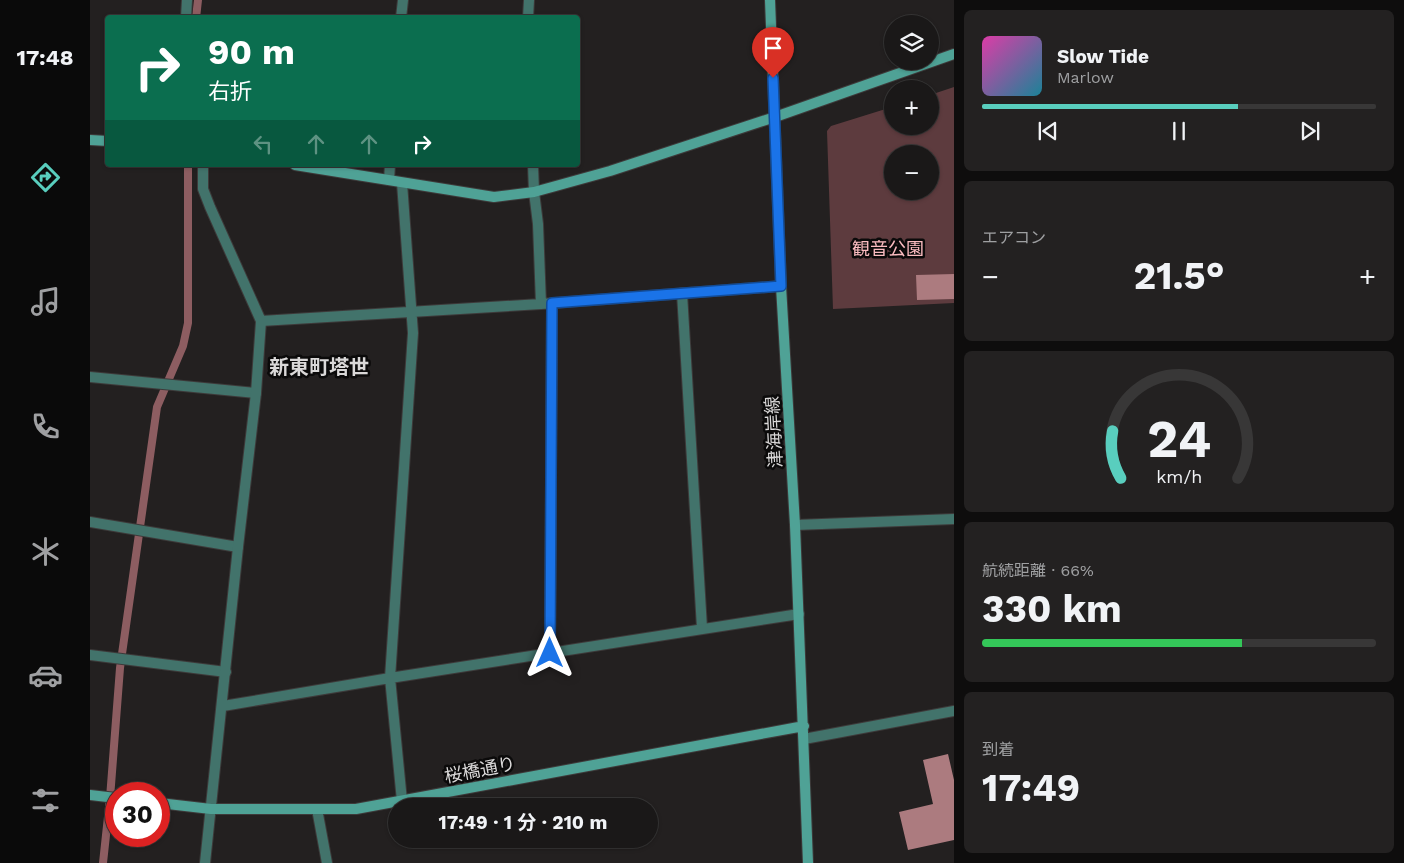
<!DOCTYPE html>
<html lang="ja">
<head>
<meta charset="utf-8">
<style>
	body { margin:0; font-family:"Work Sans","Noto Sans JP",sans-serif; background:#232121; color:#f1f3f6; height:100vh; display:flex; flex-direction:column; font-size:19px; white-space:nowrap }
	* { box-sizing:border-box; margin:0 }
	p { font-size:16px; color:#9fa0a2 }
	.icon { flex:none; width:28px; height:28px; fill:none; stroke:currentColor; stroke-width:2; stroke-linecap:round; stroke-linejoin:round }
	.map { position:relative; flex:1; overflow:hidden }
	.panel { display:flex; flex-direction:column; gap:10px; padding:10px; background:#0e0d0d; width:450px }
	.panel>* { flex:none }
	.top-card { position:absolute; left:15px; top:15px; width:475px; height:152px; border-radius:5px; box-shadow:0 1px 4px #0004,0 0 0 1px #383737; background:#0b6e4f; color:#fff; overflow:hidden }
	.tools { position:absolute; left:794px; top:15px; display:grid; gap:10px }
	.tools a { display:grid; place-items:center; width:55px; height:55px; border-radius:50%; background:#1a1818; box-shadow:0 1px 4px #0004,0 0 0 1px #383737; font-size:25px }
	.speed { position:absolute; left:15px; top:782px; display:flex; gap:10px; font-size:25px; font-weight:700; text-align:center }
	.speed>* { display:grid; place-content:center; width:65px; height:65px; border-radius:50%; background:#1a1818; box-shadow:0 1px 4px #0004,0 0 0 1px #383737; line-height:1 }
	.speed .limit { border:8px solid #d22; background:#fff; color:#111 }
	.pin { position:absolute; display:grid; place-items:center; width:42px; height:42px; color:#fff; margin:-51px -21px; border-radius:50% 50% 50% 0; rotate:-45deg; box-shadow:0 0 5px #0007 }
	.pin .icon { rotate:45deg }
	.me { position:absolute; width:55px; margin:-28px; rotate:0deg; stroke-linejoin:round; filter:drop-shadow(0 0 4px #0008) }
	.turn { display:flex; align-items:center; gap:18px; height:105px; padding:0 20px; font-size:22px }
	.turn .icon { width:65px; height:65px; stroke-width:2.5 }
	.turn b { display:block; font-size:35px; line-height:42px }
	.lanes { display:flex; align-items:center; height:48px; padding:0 20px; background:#0003; justify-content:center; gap:25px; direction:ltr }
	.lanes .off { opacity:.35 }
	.big { font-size:38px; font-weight:700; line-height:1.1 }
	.panel .tile { flex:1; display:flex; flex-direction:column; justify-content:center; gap:8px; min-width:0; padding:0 18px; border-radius:8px; background:#232121 }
	.panel .dial { align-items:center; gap:0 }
	.dial svg { height:130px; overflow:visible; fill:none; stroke:#383737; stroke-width:7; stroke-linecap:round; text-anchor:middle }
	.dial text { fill:#f1f3f6; stroke:none }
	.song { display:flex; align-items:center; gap:15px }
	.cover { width:60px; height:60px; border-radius:8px; background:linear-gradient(135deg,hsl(320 70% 55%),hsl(190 70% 35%)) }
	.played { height:5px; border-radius:2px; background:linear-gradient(90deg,#59cebe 65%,#383737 65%) }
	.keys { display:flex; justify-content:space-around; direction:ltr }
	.heat { display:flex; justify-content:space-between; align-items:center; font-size:28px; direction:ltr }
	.charge { height:8px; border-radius:4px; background:linear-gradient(90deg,#34c759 66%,#383737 0) }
	.trip { position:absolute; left:298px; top:798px; width:270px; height:50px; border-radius:25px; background:#1a1818; box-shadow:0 1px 4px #0004,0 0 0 1px #383737; font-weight:700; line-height:50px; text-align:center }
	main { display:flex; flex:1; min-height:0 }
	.tab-bar { display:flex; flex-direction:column; width:90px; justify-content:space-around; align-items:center; background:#0a0a0a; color:#9fa0a2 }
	.tab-bar .icon { width:35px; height:35px }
	.tab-bar .current { color:#59cebe }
	.tab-bar b { font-size:22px; color:#f1f3f6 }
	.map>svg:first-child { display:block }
	.green { fill:#5d3b3e; fill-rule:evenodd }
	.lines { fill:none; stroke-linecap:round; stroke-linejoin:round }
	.stream { stroke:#8d5d61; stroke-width:8 }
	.building { fill:#ac7b7f }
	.lane-casing { stroke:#3d3a3a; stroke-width:12 }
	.street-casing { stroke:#3d3a3a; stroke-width:12 }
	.secondary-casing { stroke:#3d3a3a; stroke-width:12 }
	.lane { stroke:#42736b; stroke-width:10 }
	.street { stroke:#42736b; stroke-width:10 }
	.secondary { stroke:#4fa296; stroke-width:10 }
	.route-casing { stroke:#114b97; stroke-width:12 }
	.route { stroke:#1a73e8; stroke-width:9 }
	.labels { text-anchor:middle; stroke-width:5; stroke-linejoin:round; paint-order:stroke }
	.park-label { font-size:18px; fill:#fbbcc0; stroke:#0b0a0a }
	.street-label { font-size:18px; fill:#dad8d8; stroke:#0b0a0a }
	.quarter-label { font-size:20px; font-weight:bold; fill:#dad8d8; stroke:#0b0a0a }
</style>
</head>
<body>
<main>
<nav class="tab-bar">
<b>17:48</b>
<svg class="icon current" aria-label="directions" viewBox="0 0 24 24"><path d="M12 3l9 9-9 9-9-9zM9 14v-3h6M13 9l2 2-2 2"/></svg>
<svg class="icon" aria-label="music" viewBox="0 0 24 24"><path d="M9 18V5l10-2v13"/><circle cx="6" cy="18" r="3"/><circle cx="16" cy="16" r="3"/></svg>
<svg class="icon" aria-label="phone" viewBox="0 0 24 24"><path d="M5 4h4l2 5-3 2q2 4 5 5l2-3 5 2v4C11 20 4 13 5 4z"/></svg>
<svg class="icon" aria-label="climate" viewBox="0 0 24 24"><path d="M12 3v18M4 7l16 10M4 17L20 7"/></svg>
<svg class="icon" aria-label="car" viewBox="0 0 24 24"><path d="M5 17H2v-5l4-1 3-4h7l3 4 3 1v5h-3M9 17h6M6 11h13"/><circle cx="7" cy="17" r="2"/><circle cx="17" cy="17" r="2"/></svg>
<svg class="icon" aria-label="filters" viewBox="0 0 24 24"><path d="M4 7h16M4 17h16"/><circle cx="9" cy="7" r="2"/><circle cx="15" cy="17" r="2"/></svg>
</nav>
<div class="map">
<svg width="864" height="863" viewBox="0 0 864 863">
	<rect width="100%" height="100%" fill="#232020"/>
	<path class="green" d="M864,87v216l-121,6 -6,-178 4,-5 61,-19v19h38v-31zM802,154h38v37h-38z"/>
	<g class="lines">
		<path class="stream" d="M106,18l2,-18
			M13,863l7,-65 10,-130 37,-261 26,-61 5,-23v-158"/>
	</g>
	<path class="building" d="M864,274v25l-37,1 -1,-25z
		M858,754l6,26v60l-46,10 -9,-38 34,-8 -10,-44z"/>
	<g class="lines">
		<defs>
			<path id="lane" d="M592,293l20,335
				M0,377l166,16
				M0,522l148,25
				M0,655l136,17"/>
			<path id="street" d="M96,18l1,-18
				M311,18l2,-18
				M438,18l1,-18
				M113,165v24l7,18 51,114 -5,72 -18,154 -33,316
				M443,165l1,27 4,32 3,80
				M299,180l1,-15
				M312,183l11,150 -23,345 12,123
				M171,321l280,-17 240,-18
				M705,525l159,-6
				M460,653l2,-350
				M133,706l167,-28 409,-64
				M714,739l150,-28
				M227,809l10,54"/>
			<path id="secondary" d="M680,0l11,286 14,239 13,338
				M0,140l18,1
				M205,165l199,32 40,-5 76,-21 165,-54 179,-63
				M0,795l26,3
				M69,803l52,6h145l448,-83"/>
		</defs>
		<use href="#lane" class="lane-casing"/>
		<use href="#street" class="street-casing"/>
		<use href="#secondary" class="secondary-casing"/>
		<use href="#lane" class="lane"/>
		<use href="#street" class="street"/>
		<use href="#secondary" class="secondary"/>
	</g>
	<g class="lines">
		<defs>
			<path id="route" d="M460,653l2,-350 229,-17 -8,-208"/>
		</defs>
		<use href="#route" class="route-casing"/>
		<use href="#route" class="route"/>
	</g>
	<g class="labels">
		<g class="park-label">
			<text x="798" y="255">観音公園</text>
		</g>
		<g class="street-label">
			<text transform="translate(684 432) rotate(-93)" y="6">津海岸線</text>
			<text transform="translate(390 770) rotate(-11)" y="6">桜橋通り</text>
		</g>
		<g class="quarter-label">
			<text x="229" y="374">新東町塔世</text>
		</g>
	</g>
</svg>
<div class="tools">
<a><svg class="icon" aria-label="layers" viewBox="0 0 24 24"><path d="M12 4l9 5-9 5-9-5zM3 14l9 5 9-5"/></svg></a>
<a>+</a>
<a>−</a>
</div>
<div class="speed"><div class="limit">30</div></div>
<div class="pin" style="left:683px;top:78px;background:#d93025"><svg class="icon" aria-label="arrive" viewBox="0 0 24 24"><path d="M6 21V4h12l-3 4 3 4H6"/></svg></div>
<svg class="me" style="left:460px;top:653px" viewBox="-20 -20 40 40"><path d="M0-17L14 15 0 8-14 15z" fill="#1a73e8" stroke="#fff" stroke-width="4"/></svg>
<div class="trip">17:49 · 1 分 · 210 m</div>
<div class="top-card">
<div class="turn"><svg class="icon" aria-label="right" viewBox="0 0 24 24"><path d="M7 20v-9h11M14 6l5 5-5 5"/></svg><div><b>90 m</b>右折</div></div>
<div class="lanes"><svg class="icon off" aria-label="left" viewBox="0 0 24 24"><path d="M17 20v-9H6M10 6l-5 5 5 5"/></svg><svg class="icon off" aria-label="ahead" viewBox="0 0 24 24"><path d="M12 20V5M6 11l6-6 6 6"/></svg><svg class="icon off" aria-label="ahead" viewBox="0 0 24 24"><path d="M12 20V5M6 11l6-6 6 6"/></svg><svg class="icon" aria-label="right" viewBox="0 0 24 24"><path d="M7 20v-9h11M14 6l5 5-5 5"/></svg></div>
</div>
</div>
<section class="panel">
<div class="tile">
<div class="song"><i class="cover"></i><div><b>Slow Tide</b><p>Marlow</p></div></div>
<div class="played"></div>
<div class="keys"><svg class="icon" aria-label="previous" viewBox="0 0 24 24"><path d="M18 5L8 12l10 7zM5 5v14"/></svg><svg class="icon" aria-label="pause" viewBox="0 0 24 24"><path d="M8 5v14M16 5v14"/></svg><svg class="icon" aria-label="next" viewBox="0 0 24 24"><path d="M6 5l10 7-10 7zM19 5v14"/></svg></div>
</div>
<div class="tile"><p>エアコン</p>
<div class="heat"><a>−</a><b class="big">21.5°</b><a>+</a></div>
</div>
<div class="tile dial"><svg viewBox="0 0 100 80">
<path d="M14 69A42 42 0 1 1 86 69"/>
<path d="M14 69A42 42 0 0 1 9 40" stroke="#59cebe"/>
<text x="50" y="56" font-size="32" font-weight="700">24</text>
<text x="50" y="72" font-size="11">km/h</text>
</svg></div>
<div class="tile"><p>航続距離 · 66%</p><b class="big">330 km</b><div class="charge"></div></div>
<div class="tile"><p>到着</p><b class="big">17:49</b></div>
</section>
</main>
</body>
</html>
